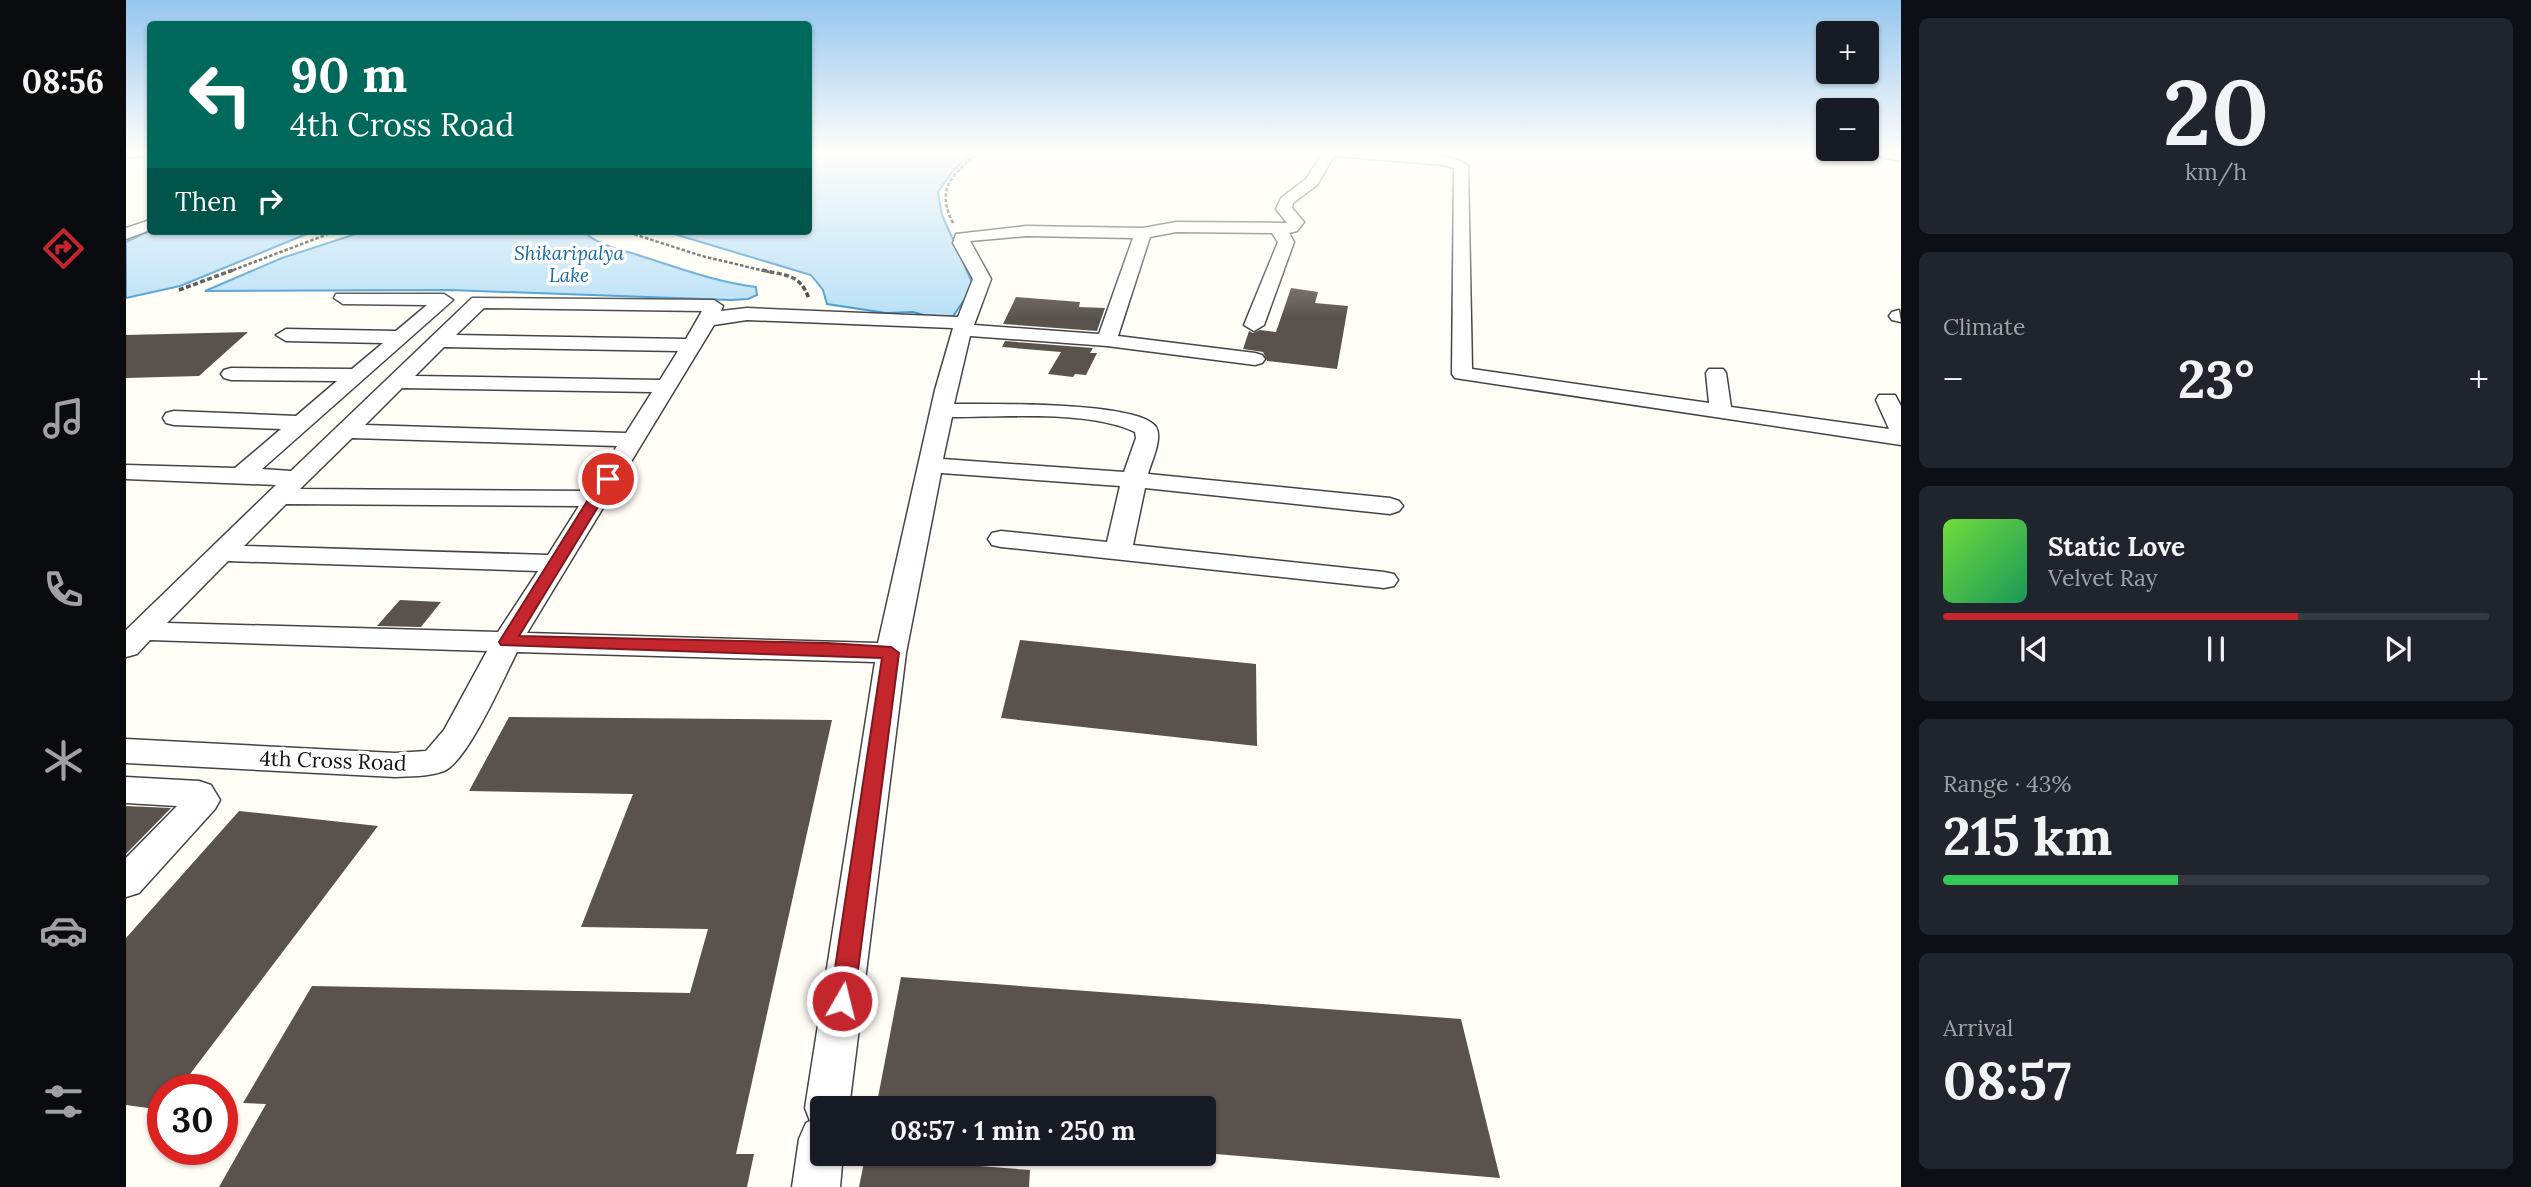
<!DOCTYPE html>
<html lang="en">
<head>
<meta charset="utf-8">
<style>
	body { margin:0; font-family:Lora,serif; background:#20242c; color:#f1f3f6; height:100vh; display:flex; flex-direction:column; font-size:26px; white-space:nowrap }
	* { box-sizing:border-box; margin:0 }
	p { font-size:23px; color:#9ea1a6 }
	.icon { flex:none; width:38px; height:38px; fill:none; stroke:currentColor; stroke-width:2; stroke-linecap:round; stroke-linejoin:round }
	.map { position:relative; flex:1; overflow:hidden }
	.sheet { display:flex; flex-direction:column; gap:18px; padding:18px; background:#0d0f14; width:630px }
	.sheet>* { flex:none }
	.hud { position:absolute; left:21px; top:21px; width:665px; height:214px; border-radius:7px; box-shadow:0 2px 5px #0004; background:#00695c; color:#fff; overflow:hidden }
	.buttons { position:absolute; left:1690px; top:21px; display:grid; gap:14px }
	.buttons a { display:grid; place-items:center; width:63px; height:63px; border-radius:7px; background:#171b24; box-shadow:0 2px 5px #0004; font-size:35px }
	.speed { position:absolute; left:21px; top:1074px; display:flex; gap:14px; font-size:35px; font-weight:700; text-align:center }
	.speed>* { display:grid; place-content:center; width:91px; height:91px; border-radius:50%; background:#171b24; box-shadow:0 2px 5px #0004; line-height:1 }
	.speed .limit { border:10px solid #d22; background:#fff; color:#111 }
	.pin { position:absolute; display:grid; place-items:center; width:60px; height:60px; color:#fff; margin:-30px; border:4px solid #fff; border-radius:50%; box-shadow:0 2px 7px #0007 }
	.me { position:absolute; width:77px; margin:-38px; rotate:8deg; stroke-linejoin:round; filter:drop-shadow(0 0 5px #0008) }
	.turn { display:flex; align-items:center; gap:24px; height:147px; padding:0 28px; font-size:32px }
	.turn .icon { width:91px; height:91px; stroke-width:2.5 }
	.turn b { display:block; font-size:49px; line-height:60px }
	.then { display:flex; align-items:center; height:66px; padding:0 28px; background:#0003; gap:14px; font-size:26px }
	.big { font-size:52px; font-weight:700; line-height:1.1 }
	.sheet .widget { flex:1; display:flex; flex-direction:column; justify-content:center; gap:10px; min-width:0; padding:0 24px; border-radius:10px; background:#20242c }
	.sheet .dial { align-items:center; gap:0 }
	.dial b { font-size:91px; line-height:1 }
	.song { display:flex; align-items:center; gap:21px }
	.cover { width:84px; height:84px; border-radius:10px; background:linear-gradient(135deg,hsl(100 70% 55%),hsl(150 70% 35%)) }
	.played { height:7px; border-radius:4px; background:linear-gradient(90deg,#c4262e 65%,#363941 65%) }
	.keys { display:flex; justify-content:space-around; direction:ltr }
	.heat { display:flex; justify-content:space-between; align-items:center; font-size:38px; direction:ltr }
	.charge { height:10px; border-radius:5px; background:linear-gradient(90deg,#34c759 43%,#363941 0) }
	.trip { position:absolute; left:684px; top:1096px; width:406px; height:70px; border-radius:7px; background:#171b24; box-shadow:0 2px 5px #0004; font-weight:700; line-height:70px; text-align:center }
	main { display:flex; flex:1; min-height:0 }
	.tab-bar { display:flex; flex-direction:column; width:126px; justify-content:space-around; align-items:center; background:#090b0e; color:#9ea1a6 }
	.tab-bar .icon { width:49px; height:49px }
	.tab-bar .active { color:#c4262e }
	.tab-bar b { font-size:32px; color:#f1f3f6 }
	.map>svg:first-child { display:block }
	.water { fill:#b9e0f7; stroke:#3f96cf; stroke-width:2 }
	.building { fill:#5a524d }
	.lines { fill:none; stroke-linecap:round; stroke-linejoin:round }
	.minor-casing { stroke:#444; stroke-width:3 }
	.path-far1 { stroke:#333; stroke-width:2.5; stroke-dasharray:3.5 2; stroke-linecap:butt }
	.path { stroke:#333; stroke-width:3.5; stroke-dasharray:5 2.5; stroke-linecap:butt }
	.minor { fill:#fff; fill-rule:evenodd }
	.route { fill:#c4262e; stroke:#7f191e; stroke-width:2 }
	.labels { text-anchor:middle; stroke-width:7; stroke-linejoin:round; paint-order:stroke }
	.far-water-label { font-size:19px; font-style:italic; fill:#1768a6; stroke:#fff }
	.street-label { font-size:21px; fill:#111; stroke:#fff }
</style>
</head>
<body>
<main>
<nav class="tab-bar">
<b>08:56</b>
<svg class="icon active" aria-label="directions" viewBox="0 0 24 24"><path d="M12 3l9 9-9 9-9-9zM9 14v-3h6M13 9l2 2-2 2"/></svg>
<svg class="icon" aria-label="music" viewBox="0 0 24 24"><path d="M9 18V5l10-2v13"/><circle cx="6" cy="18" r="3"/><circle cx="16" cy="16" r="3"/></svg>
<svg class="icon" aria-label="phone" viewBox="0 0 24 24"><path d="M5 4h4l2 5-3 2q2 4 5 5l2-3 5 2v4C11 20 4 13 5 4z"/></svg>
<svg class="icon" aria-label="climate" viewBox="0 0 24 24"><path d="M12 3v18M4 7l16 10M4 17L20 7"/></svg>
<svg class="icon" aria-label="car" viewBox="0 0 24 24"><path d="M5 17H2v-5l4-1 3-4h7l3 4 3 1v5h-3M9 17h6M6 11h13"/><circle cx="7" cy="17" r="2"/><circle cx="17" cy="17" r="2"/></svg>
<svg class="icon" aria-label="filters" viewBox="0 0 24 24"><path d="M4 7h16M4 17h16"/><circle cx="9" cy="7" r="2"/><circle cx="15" cy="17" r="2"/></svg>
</nav>
<div class="map">
<svg width="1775" height="1187" viewBox="0 0 1775 1187">
	<rect width="100%" height="100%" fill="#fffdf5"/>
	<path class="water" d="M683,152h164l-20,19 -15,21 4,23 29,65v10l-22,32 -36,-10 -27,1 -59,-9 -4,-14 -12,-15 -147,-44h144z
		M24,231h164l-134,55 -54,12v-56z
		M239,231h218c15,15 41,19 61,26 38,12 72,25 112,30l1,8 -9,4 -17,1 -281,-10 -245,1 77,-33z"/>
	<path class="building" d="M1165,288l27,4 -3,11 33,3 -11,63 -70,-8 -4,-9 -20,-3 6,-18 4,2 7,-3 16,2z
		M890,297l64,5 -1,5 26,1 -8,23 -94,-7z
		M122,332l-49,44 -73,2v-43z
		M879,341l88,7 -3,5h7l-11,22 -11,-1 -2,3 -25,-3 13,-22 -59,-5z
		M274,600l41,2 -20,25 -44,-1z
		M894,640l236,24 1,82 -256,-28z
		M383,717l323,3 -96,434h18l-7,33h-528l47,-83 -23,-1 69,-117 378,7 18,-64 -127,-2 52,-133 -164,-3z
		M0,806l45,2 -45,46z
		M113,811l139,15 -200,264h-15v20l-37,-5v-167z
		M775,977l560,42 39,159 -296,-25v-45h-328z
		M739,1157l165,13 -1,17h-170z"/>
	<g class="lines">
		<defs>
			<path id="minor" d="M0,152h24v4l-24,1z
				M1197,152c29,0 127,-4 145,14l4,203 237,34 -3,-30 3,-4h14l3,4 5,34 158,22 -13,-29 3,-5h16l6,11v39l-446,-67 -3,-4 2,-206 -9,-3 -111,-9 -17,29 -24,18 -1,5 12,14 -7,9 -8,2 5,9 -30,83 -10,6 -10,-6 34,-83 -6,-9 -96,-1 -26,5 -32,99 137,17 7,2 3,4 -3,4 -7,2 -148,-19 -137,-10 -16,68c33,0 186,-3 202,23 7,12 -5,35 -8,47l242,24 9,3 4,5 -4,5 -9,3 -245,-26 -12,57 251,27 10,2 4,6 -4,6 -10,2 -383,-41 -9,-2 -4,-6 4,-6 9,-2 106,11 13,-56 -179,-13 -35,180 -57,455h-27v45h21l-3,34h-48l7,-48 7,-16 4,-2 -5,-13 70,-446 -358,-10c-13,25 -49,109 -73,119 -15,6 -34,5 -49,6l-269,-14v-24l269,14 31,-2 18,-21 43,-79 -337,-11 -13,14 -11,3v-27l150,-145 -150,-6v-14l109,3 46,-39 -107,-4 -8,-2 -3,-5 3,-5 8,-2 122,5 41,-35 -106,-1 -7,-2 -3,-4 3,-4 7,-2 121,1 31,-26 -97,-2 -10,-6 10,-6 110,2 31,-26 -84,-1 -9,-6 2,-4h108l9,6 -191,169 29,2 181,-173 242,2 9,6 -2,5 26,-3 211,9 15,-38 -20,-36 3,-9 70,-8 117,2 33,-6 111,1 -11,-14 5,-11 25,-19zM900,236l107,2 -34,96 -125,-9 17,-46 -21,-38zM358,308l218,3 -16,28 -230,-4zM621,320l206,8 -18,62 -57,253 -351,-10 187,-308zM318,347l234,4 -18,29 -245,-4zM276,388l250,4 -26,41 -261,-8zM826,417c51,0 138,-7 183,15l1,6 -12,34 -181,-13zM226,438l265,8 -29,45 -288,-2zM160,504l293,2 -31,49 -304,-9zM102,561l310,10 -40,61 -331,-9z
				M1743,152l32,1v8l-30,-6z
				M24,220v10l-24,9v-11z
				M1773,310l2,12 -9,-2 -3,-4 3,-4z
				M0,777l73,4 12,4 9,15 -5,9 -76,84 -13,4v-39l51,-52 -51,-3z"/>
		</defs>
		<use href="#minor" class="minor-casing"/>
		<path class="path-far1" d="M827,223c-18,-35 0,-49 26,-71
			M498,231l78,25 67,16
			M102,272l108,-41"/>
		<path class="path" d="M636,270c24,6 38,3 47,29
			M53,290l54,-20"/>
		<use href="#minor" class="minor"/>
	</g>
	<linearGradient id="sky" x2="0" y2="1"><stop stop-color="#95c6ee"/><stop offset="0.48" stop-color="#fffefa"/><stop offset="1" stop-color="#fffefa" stop-opacity="0"/></linearGradient>
	<rect width="1775" height="318" fill="url(#sky)"/>
	<path class="route" d="M482,475l7,4 -96,157 308,7 64,4 8,6 -45,348 -4,7 -8,3 -8,-3 -4,-7 52,-343 -381,-13 -2,-3 102,-163z"/>
	<g class="labels">
		<g class="far-water-label">
			<text x="443" y="260">Shikaripalya<tspan x="443" dy="22">Lake</tspan></text>
		</g>
		<g class="street-label">
			<text transform="translate(207 761) rotate(2)" y="7">4th Cross Road</text>
		</g>
	</g>
</svg>
<div class="buttons">
<a>+</a>
<a>−</a>
</div>
<div class="speed"><div class="limit">30</div></div>
<div class="pin" style="left:482px;top:479px;background:#d93025"><svg class="icon" aria-label="arrive" viewBox="0 0 24 24"><path d="M6 21V4h12l-3 4 3 4H6"/></svg></div>
<svg class="me" style="left:716px;top:1001px" viewBox="-20 -20 40 40"><circle r="17" fill="#c4262e" stroke="#fff" stroke-width="3"/><path d="M0-11L8 9 0 5-8 9z" fill="#fff"/></svg>
<div class="trip">08:57 · 1 min · 250 m</div>
<div class="hud">
<div class="turn"><svg class="icon" aria-label="left" viewBox="0 0 24 24"><path d="M17 20v-9H6M10 6l-5 5 5 5"/></svg><div><b>90 m</b>4th Cross Road</div></div>
<div class="then">Then<svg class="icon" aria-label="right" viewBox="0 0 24 24"><path d="M7 20v-9h11M14 6l5 5-5 5"/></svg></div>
</div>
</div>
<section class="sheet">
<div class="widget dial"><b>20</b><p>km/h</p></div>
<div class="widget"><p>Climate</p>
<div class="heat"><a>−</a><b class="big">23°</b><a>+</a></div>
</div>
<div class="widget">
<div class="song"><i class="cover"></i><div><b>Static Love</b><p>Velvet Ray</p></div></div>
<div class="played"></div>
<div class="keys"><svg class="icon" aria-label="previous" viewBox="0 0 24 24"><path d="M18 5L8 12l10 7zM5 5v14"/></svg><svg class="icon" aria-label="pause" viewBox="0 0 24 24"><path d="M8 5v14M16 5v14"/></svg><svg class="icon" aria-label="next" viewBox="0 0 24 24"><path d="M6 5l10 7-10 7zM19 5v14"/></svg></div>
</div>
<div class="widget"><p>Range · 43%</p><b class="big">215 km</b><div class="charge"></div></div>
<div class="widget"><p>Arrival</p><b class="big">08:57</b></div>
</section>
</main>
</body>
</html>
